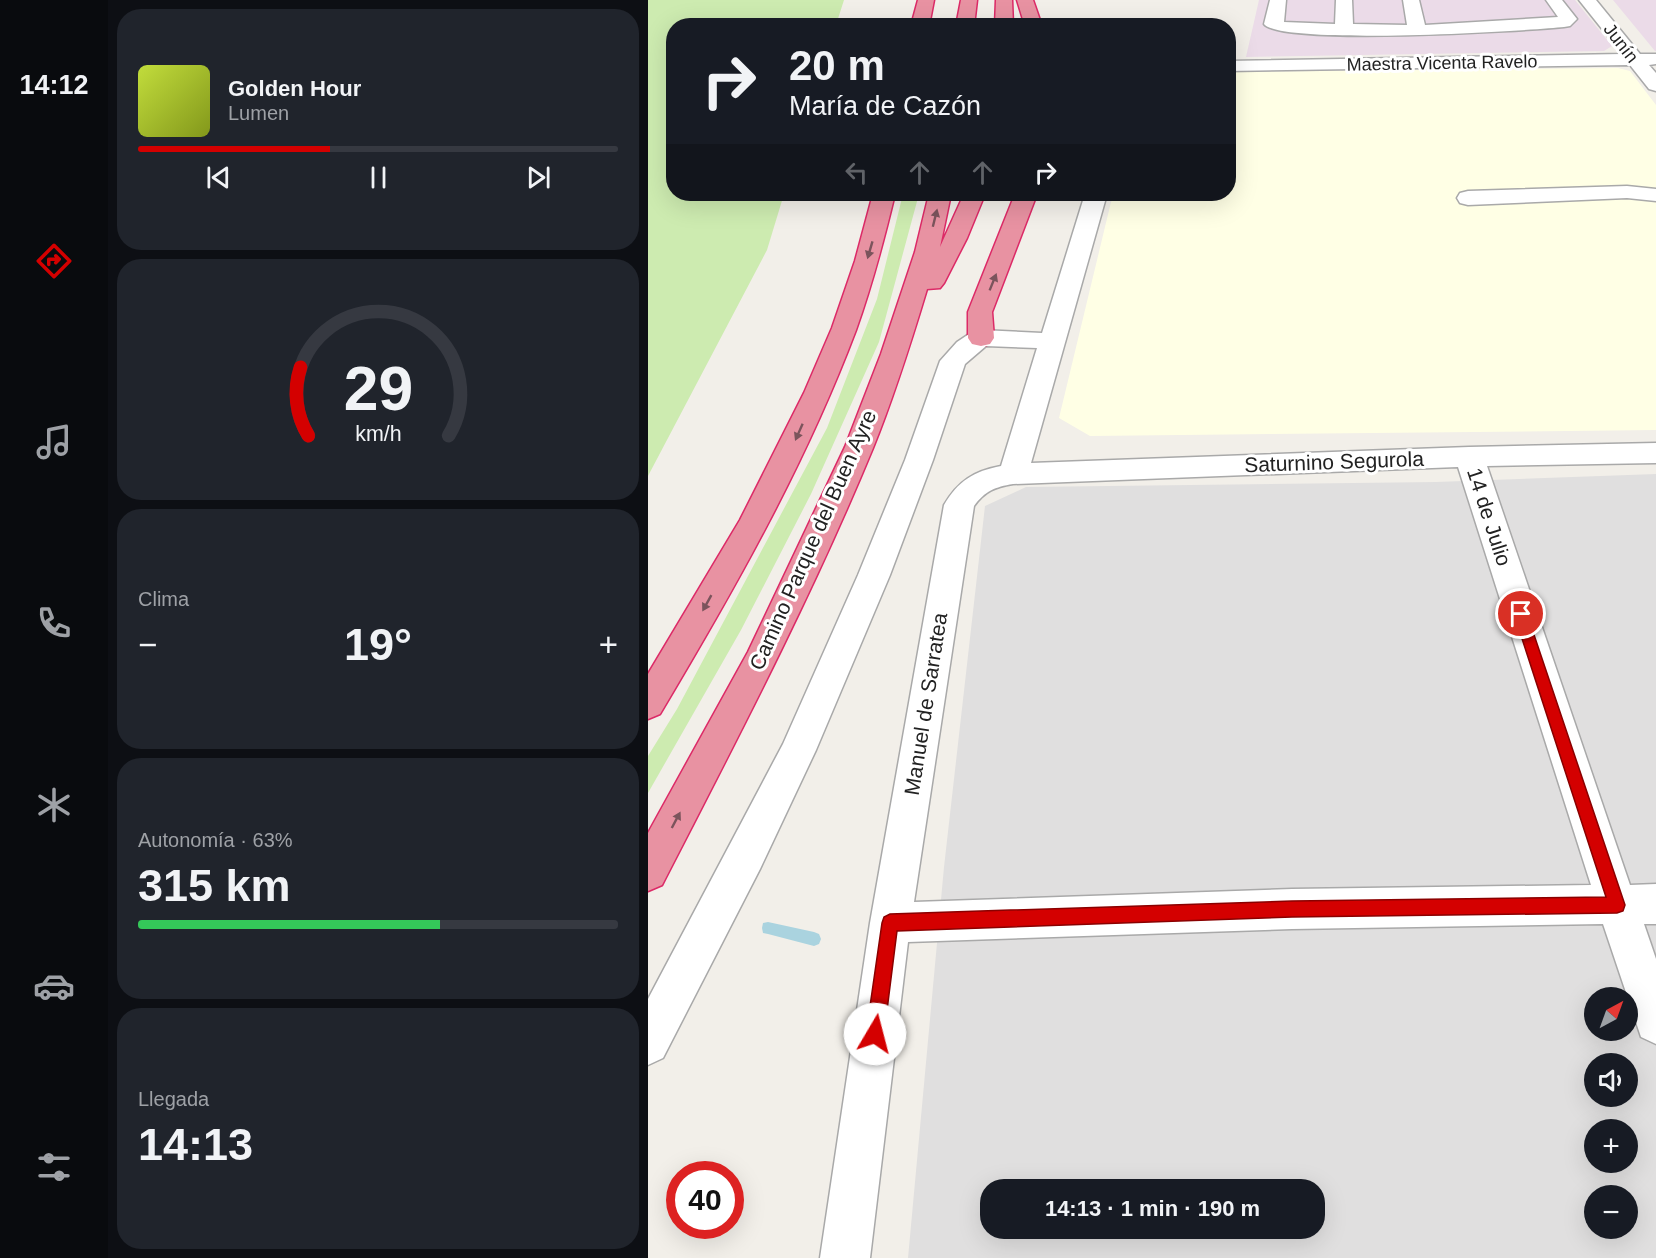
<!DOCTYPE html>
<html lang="es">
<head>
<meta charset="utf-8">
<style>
	body { margin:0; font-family:Helvetica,sans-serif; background:#20242c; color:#f1f3f6; height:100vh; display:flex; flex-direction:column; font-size:22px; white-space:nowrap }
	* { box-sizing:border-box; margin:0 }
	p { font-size:20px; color:#9ea1a6 }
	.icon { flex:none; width:33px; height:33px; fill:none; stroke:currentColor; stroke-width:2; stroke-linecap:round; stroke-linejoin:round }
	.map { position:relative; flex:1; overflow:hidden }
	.sheet { display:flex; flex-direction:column; gap:9px; padding:9px; background:#0d0f14; width:540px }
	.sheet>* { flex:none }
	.hud { position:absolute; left:18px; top:18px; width:570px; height:183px; border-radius:24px; box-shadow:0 6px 24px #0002; background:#171b24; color:#f1f3f6; overflow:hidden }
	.needle { width:39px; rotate:41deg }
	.buttons { position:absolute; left:936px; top:987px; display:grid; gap:12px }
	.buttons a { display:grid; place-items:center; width:54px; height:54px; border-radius:50%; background:#171b24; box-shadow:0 6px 24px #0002; font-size:30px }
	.speed { position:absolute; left:18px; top:1161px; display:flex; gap:12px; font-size:30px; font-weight:700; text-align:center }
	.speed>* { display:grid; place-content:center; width:78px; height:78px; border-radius:50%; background:#171b24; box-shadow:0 6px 24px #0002; line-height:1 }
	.speed .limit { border:9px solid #d22; background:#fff; color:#111 }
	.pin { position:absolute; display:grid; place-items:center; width:51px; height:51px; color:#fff; margin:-26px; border:3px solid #fff; border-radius:50%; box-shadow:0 2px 6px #0007 }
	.me { position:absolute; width:66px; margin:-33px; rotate:8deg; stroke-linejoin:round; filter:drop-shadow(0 0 4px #0008) }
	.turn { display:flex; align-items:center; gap:21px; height:126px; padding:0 24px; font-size:27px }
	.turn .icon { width:78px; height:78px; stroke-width:2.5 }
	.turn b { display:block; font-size:42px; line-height:51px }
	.lanes { display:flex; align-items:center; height:57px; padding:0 24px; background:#0003; justify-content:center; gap:30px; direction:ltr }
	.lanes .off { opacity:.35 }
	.big { font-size:45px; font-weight:700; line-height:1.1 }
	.sheet .card { flex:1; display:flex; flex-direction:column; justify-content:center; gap:9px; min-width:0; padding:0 21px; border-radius:24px; background:#20242c }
	.sheet .dial { align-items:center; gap:0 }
	.dial svg { height:156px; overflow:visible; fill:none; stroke:#363941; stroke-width:7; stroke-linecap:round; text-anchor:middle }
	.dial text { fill:#f1f3f6; stroke:none }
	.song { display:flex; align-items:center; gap:18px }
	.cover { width:72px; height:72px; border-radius:9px; background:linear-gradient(135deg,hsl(70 70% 55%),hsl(70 70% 35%)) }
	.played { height:6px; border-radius:3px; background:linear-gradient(90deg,#d40000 40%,#363941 40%) }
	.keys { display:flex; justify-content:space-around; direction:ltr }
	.heat { display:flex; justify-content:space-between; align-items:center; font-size:33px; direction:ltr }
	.charge { height:9px; border-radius:4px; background:linear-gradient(90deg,#34c759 63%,#363941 0) }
	.trip { position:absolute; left:332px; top:1179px; width:345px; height:60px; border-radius:24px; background:#171b24; box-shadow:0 6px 24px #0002; font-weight:700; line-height:60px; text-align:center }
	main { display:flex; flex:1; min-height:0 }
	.tabs { display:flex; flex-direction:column; width:108px; justify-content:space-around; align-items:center; background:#090b0e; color:#9ea1a6 }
	.tabs .icon { width:42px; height:42px }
	.tabs .on { color:#d40000 }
	.tabs b { font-size:27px; color:#f1f3f6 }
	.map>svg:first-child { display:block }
	.residential { fill:#e0dfdf; fill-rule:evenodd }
	.industrial { fill:#ebdbe8 }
	.education { fill:#ffffe5 }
	.grass { fill:#cdebb0 }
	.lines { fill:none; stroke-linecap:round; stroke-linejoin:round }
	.stream { fill:#aad3df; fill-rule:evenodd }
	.minor-casing { stroke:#a9a9a9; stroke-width:3 }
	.highway-casing { stroke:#dc2a67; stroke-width:3 }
	.minor { fill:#fff; fill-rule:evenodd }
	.highway { fill:#e892a2; fill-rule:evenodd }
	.oneway { fill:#7b545c }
	.route { fill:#d40000; stroke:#8a0000; stroke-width:1.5 }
	.labels { text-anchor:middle; stroke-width:6; stroke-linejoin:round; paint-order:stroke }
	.far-street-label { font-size:18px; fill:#222; stroke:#fff }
	.street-label { font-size:21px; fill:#222; stroke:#fff }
</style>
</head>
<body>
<main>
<nav class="tabs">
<b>14:12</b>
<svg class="icon on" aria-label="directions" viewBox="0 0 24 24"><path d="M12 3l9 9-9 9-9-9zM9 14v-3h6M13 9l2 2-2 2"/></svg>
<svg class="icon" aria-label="music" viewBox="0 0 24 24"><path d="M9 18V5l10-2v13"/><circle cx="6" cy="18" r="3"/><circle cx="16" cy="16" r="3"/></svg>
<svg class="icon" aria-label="phone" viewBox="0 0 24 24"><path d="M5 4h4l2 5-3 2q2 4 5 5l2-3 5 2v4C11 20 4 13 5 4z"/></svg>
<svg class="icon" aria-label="climate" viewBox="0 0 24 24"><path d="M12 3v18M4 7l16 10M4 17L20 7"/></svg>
<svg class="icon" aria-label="car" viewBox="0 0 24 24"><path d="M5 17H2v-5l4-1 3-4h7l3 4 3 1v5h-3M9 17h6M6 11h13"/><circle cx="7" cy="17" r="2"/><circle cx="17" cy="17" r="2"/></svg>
<svg class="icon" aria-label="filters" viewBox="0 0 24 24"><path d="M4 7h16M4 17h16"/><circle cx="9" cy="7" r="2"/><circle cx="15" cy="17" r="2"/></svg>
</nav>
<section class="sheet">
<div class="card">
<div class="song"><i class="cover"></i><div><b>Golden Hour</b><p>Lumen</p></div></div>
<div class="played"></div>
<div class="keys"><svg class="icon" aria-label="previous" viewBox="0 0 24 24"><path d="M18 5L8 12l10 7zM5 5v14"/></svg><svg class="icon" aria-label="pause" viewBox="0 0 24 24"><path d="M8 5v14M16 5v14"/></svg><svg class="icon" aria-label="next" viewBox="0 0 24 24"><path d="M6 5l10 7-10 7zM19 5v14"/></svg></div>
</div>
<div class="card dial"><svg viewBox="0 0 100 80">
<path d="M14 69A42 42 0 1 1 86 69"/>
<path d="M14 69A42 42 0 0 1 10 34" stroke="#d40000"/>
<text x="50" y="56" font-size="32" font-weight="700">29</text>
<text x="50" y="72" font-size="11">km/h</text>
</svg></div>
<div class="card"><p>Clima</p>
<div class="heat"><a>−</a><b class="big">19°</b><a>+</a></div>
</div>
<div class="card"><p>Autonomía · 63%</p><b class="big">315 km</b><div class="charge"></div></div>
<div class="card"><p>Llegada</p><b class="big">14:13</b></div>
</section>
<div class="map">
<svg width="1008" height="1258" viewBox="0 0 1008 1258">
	<rect width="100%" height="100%" fill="#f2efe9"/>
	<path class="residential" d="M1008,474v784h-748l36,-391 41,-361 41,-19 410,-5zM946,998h34v32h-34zM946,1064h34v32h-34zM946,1130h34v32h-34zM342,1190h324v38h-324zM946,1196h34v32h-34z"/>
	<path class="industrial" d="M611,0h316l37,46 -8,5 -358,6z
		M965,0h43v51h-1z"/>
	<path class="education" d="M970,68l12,3 26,34v325l-566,6 -31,-18 52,-216 5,-8h112l1,-122z"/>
	<path class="grass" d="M0,0h196l-8,25 -162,1v168h110l-17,56 -119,226z
		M255,194h16l-40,148 -68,152 -70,136 -93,163v-37l29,-47 150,-281 50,-129z"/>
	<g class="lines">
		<path class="stream" d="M120,922l46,10 5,2 2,5 -2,5 -5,2 -46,-12 -5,-1 -1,-5 1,-5z"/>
		<defs>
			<path id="minor" d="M622,0h16l-2,22 51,2 1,-24h16l1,24 54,1 -4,-25h16l6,25 133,-8 -12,-17h16l15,19 -7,7 -6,1c-38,4 -284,19 -300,-3z
				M931,0h17l44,54h16v10l-7,1 7,8v18l-7,-2 -19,-24 -402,6v-10l394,-7z
				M979,186l29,3v12l-29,-3 -159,7 -8,-2 -3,-5 3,-5 8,-2z
				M437,194h22l-76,269 438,-16 187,-4v20l-169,3 143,419 26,-1v40h-12l12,35v85l-15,-7 -38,-113 -311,5 -384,13 -38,316h-50l50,-335 74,-418c14,-24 30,-34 57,-39l36,-118 -51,-2 -21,18 -32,96 -43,115 -74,175 -56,119 -97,189 -15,7v-66l135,-255 75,-169 47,-115 35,-99 17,-19 15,-10 9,-2 61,3zM810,467l133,418 -299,4 -378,13 60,-396c11,-15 21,-19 39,-22z"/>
			<path id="highway" d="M270,0h16l-5,26h-18z
				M313,0h16l-3,26h-18z
				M348,0h16l1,26h-18z
				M369,0h16l9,26h-17z
				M225,194h22c-11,46 -23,91 -39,136 -51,135 -122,260 -196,384l-12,5v-45l92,-154 64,-127 28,-65 23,-67z
				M281,194h22l-11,53 24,-53h21l-18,44 -23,45 -4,5 -13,1c-16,53 -33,107 -54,159 -62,150 -137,293 -211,437l-14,6v-58l100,-181 97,-205 36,-93 34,-102z
				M367,194h22l-45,118 2,26 -4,6 -9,2 -9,-2 -4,-6v-26z"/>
		</defs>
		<use href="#minor" class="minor-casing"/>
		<use href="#highway" class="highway-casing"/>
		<use href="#minor" class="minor"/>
		<use href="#highway" class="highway"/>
	</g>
	<defs><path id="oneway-solid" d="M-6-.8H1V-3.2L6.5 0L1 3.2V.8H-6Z" transform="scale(1.5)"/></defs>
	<g class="oneway">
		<use href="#oneway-solid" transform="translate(287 218) rotate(-76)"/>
		<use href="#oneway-solid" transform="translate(222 250) rotate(106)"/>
		<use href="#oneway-solid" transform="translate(345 282) rotate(-68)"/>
		<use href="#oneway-solid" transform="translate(151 432) rotate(114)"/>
		<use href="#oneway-solid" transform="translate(59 603) rotate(119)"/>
		<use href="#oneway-solid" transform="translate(28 820) rotate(-62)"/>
	</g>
	<path class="route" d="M873,609l6,5 98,291 -2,6 -6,2 -325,4 -395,14 -13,103 -3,7 -6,2 -6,-2 -3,-7 16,-111 2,-6 6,-3 402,-13 314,-4 -92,-283z"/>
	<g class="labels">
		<g class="far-street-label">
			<text transform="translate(973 43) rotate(52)" y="6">Junín</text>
			<text transform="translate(794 63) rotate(-1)" y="6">Maestra Vicenta Ravelo</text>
		</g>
		<g class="street-label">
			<text transform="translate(686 462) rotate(-2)" y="7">Saturnino Segurola</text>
			<text transform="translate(841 517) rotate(72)" y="7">14 de Julio</text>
			<text transform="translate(165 540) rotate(-66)" y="7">Camino Parque del Buen Ayre</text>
			<text transform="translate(278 704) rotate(-81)" y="7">Manuel de Sarratea</text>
		</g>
	</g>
</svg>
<div class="buttons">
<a><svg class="needle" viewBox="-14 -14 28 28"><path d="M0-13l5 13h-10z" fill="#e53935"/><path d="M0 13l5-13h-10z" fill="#9ea1a6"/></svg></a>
<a><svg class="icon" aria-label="sound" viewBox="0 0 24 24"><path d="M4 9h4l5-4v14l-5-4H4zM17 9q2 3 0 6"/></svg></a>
<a>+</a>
<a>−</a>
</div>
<div class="speed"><div class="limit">40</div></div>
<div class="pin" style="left:873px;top:614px;background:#d93025"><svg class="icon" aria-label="arrive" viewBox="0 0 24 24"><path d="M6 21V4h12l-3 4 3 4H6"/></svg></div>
<svg class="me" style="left:227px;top:1034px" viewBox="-20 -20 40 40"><circle r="19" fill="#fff"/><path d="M0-13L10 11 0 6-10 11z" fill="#d40000"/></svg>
<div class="trip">14:13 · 1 min · 190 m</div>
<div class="hud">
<div class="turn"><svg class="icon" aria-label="right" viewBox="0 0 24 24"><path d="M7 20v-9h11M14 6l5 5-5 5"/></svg><div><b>20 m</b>María de Cazón</div></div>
<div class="lanes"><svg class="icon off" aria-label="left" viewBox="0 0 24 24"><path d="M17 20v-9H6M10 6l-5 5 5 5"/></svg><svg class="icon off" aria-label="ahead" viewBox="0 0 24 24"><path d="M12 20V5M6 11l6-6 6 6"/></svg><svg class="icon off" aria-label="ahead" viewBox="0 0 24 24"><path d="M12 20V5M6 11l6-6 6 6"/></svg><svg class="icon" aria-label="right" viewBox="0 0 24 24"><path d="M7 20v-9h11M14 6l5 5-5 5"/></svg></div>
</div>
</div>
</main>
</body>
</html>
